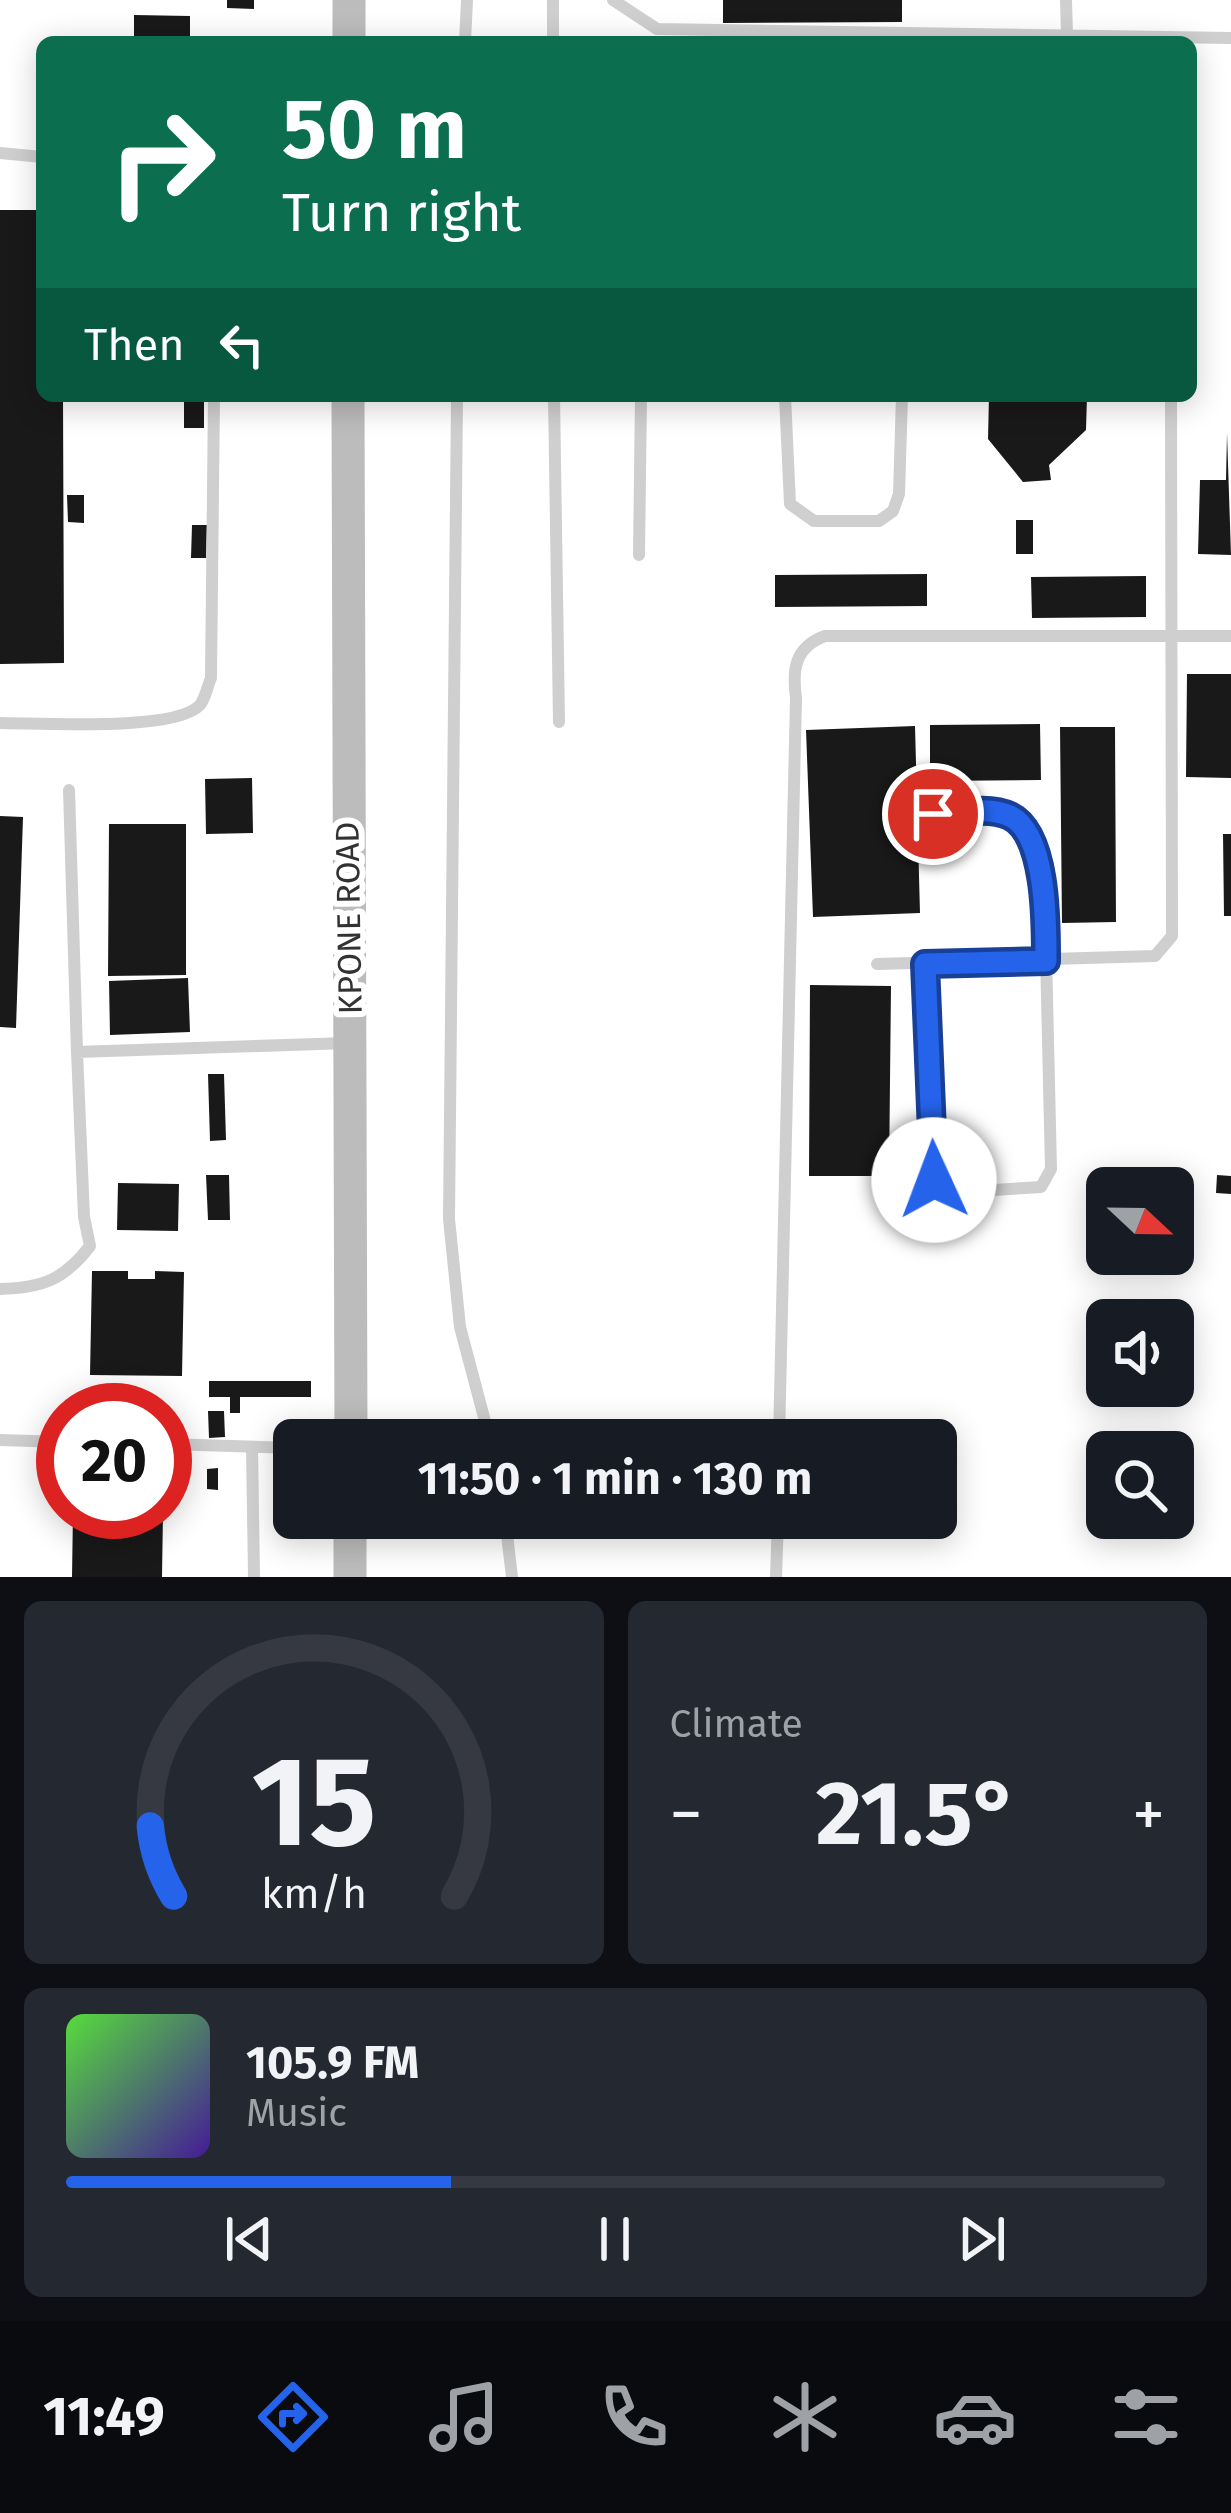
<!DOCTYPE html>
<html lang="en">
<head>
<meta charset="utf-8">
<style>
	body { margin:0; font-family:"Fira Sans",sans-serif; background:#242831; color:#f1f3f6; height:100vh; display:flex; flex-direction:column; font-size:45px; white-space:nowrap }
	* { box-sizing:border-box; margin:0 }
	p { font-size:39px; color:#9ea1a6 }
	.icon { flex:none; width:66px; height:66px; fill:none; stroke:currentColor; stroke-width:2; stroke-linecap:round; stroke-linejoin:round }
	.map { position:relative; height:1577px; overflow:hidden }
	.side { display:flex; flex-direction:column; gap:24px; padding:24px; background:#0d0f14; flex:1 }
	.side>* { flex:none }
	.banner { position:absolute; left:36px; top:36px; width:1161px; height:366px; border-radius:18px; box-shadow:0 6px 30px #0003; background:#0b6e4f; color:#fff; overflow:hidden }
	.needle { width:78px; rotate:112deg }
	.buttons { position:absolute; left:1086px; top:1167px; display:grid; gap:24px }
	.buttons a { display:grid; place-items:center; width:108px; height:108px; border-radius:18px; background:#171b24; box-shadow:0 6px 30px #0003; font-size:60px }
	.speed { position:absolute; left:36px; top:1383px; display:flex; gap:24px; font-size:60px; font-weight:700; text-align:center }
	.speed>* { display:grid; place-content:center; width:156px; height:156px; border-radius:50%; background:#171b24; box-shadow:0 6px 30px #0003; line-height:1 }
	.speed .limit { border:18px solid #d22; background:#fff; color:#111 }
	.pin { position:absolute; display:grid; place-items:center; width:102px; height:102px; color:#fff; margin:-51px; border:6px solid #fff; border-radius:50%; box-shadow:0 3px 12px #0007 }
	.me { position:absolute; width:132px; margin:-66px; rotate:358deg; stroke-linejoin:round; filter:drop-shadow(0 0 9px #0008) }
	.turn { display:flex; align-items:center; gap:42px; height:252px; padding:0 48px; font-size:54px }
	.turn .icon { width:156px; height:156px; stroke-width:2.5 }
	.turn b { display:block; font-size:84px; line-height:102px }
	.then { display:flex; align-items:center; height:114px; padding:0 48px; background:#0003; gap:24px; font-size:45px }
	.big { font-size:90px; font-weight:700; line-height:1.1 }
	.side .card { flex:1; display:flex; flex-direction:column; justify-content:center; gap:18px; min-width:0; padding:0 42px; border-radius:18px; background:#242831 }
	.side .dial { align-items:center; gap:0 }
	.dial svg { height:312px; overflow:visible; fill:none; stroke:#363941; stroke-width:7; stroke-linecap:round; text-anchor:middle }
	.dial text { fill:#f1f3f6; stroke:none }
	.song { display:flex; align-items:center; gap:36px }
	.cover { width:144px; height:144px; border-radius:18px; background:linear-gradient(135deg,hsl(110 70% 55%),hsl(260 70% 35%)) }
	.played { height:12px; border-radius:6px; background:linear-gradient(90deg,#2563eb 35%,#363941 35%) }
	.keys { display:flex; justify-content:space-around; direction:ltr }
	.heat { display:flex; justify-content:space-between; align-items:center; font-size:66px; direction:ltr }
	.side .tiles { flex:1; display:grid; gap:24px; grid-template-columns:1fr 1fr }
	.card:last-child { grid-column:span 2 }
	.trip { position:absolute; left:273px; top:1419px; width:684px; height:120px; border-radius:18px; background:#171b24; box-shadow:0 6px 30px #0003; font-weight:700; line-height:120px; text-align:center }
	.menu { display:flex; height:192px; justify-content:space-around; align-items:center; background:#090b0e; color:#9ea1a6 }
	.menu .icon { width:84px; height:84px }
	.menu .selected { color:#2563eb }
	.menu b { font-size:54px; color:#f1f3f6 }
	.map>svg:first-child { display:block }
	.building { fill:#191919 }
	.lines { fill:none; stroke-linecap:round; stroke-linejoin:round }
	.lane { stroke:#cfcfcf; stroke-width:12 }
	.secondary { stroke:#bcbcbc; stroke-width:33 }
	.route-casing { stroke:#184099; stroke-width:30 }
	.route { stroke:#2563eb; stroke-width:21 }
	.labels { text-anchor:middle; stroke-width:12; stroke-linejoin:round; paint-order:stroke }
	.street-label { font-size:33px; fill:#323232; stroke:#fff }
</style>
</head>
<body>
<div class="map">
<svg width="1231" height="1577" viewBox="0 0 1231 1577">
	<rect width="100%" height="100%" fill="#fff"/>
	<path class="building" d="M227,0h27v9l-27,-1z
		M723,0h179v22l-179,1z
		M134,15l56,1v26h-56z
		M0,210h42v186h21l1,267 -64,1z
		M184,396h20v32h-20z
		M989,396h98l-1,34 -37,35 2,15 -28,2 -35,-43z
		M1227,433l4,122 -33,-1 2,-74h26z
		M67,495h17v28l-16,-1z
		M1016,520h17v34h-17z
		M192,525h15l-1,33h-15z
		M927,574v32l-152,1v-32z
		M1146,576v41l-114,1 -1,-41z
		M1187,674h44v104l-45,-1z
		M1040,724l1,56 -111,1v-56z
		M915,726l5,187 -107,4 -7,-187z
		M1060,727h55l1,195 -54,1z
		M252,778l1,55 -47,1 -1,-55z
		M0,816l23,1 -7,211 -16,-1z
		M109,824h77v151l-78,1z
		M1223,834h8v82h-7z
		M188,978l2,54 -80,3 -1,-54z
		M810,985l81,1 -2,190h-80z
		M208,1074h16l2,66 -16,1z
		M206,1175h23l1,45h-22z
		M1217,1175l14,1v18l-15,-1z
		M118,1183l61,1 -1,47 -61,-1z
		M92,1271h36v8h27v-8l29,1 -2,104 -92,-1z
		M209,1381h102v16h-71v16h-10v-16h-21z
		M208,1411h16l1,26 -16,1z
		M218,1468v22l-11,-1v-20z
		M73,1512h90l-1,65h-90z"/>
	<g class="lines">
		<path class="lane" d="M613,0l44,29 574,9
			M1066,0l1,34
			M465,42l2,-42
			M553,42v-42
			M0,153l42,4
			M457,396l-8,823 11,108 30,113
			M554,396l5,326
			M785,396l5,108 24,17h65l14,-10 6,-17 3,-98
			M639,555l2,-159
			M0,723c39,0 175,9 200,-18 5,-6 8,-20 11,-27l3,-282
			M69,790l8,262 271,-9
			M877,964l278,-8 17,-20 -1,-540
			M924,964l13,223 9,6 95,-6 10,-18 -6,-258 -11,-68 -25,-28 -76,-1
			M0,1289c42,-1 64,-9 90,-43l-6,-29 -7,-165
			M0,1440l63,2
			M779,1440l17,-742c-4,-29 -1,-51 29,-62h406
			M165,1444l129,4
			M252,1447l2,130
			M505,1518l7,59
			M776,1577l2,-59"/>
		<path class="secondary" d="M349,42v-42
			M348,396l3,1044
			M350,1577v-59"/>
	</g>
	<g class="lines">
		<defs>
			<path id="route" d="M933,814c23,-1 56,-8 77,2 37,18 36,108 36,145l-121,3 9,216"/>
		</defs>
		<use href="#route" class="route-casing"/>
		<use href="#route" class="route"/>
	</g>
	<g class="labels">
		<g class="street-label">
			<text transform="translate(348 918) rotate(-91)" y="12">KPONE ROAD</text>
		</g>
	</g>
</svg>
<div class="buttons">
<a><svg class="needle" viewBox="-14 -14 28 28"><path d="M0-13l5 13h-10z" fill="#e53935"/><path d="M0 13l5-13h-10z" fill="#9ea1a6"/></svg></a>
<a><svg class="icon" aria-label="sound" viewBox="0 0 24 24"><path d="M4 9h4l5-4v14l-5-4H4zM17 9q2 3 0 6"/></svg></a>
<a><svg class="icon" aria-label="search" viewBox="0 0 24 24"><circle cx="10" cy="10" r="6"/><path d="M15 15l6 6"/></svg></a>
</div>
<div class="speed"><div class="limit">20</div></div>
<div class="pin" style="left:933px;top:814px;background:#d93025"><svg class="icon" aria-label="arrive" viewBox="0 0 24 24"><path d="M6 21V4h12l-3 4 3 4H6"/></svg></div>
<svg class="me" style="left:934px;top:1180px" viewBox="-20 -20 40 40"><circle r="19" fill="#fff"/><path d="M0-13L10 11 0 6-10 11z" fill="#2563eb"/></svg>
<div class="trip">11:50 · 1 min · 130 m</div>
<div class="banner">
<div class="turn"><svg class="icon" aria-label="right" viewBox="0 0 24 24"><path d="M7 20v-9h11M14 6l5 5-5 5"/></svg><div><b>50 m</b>Turn right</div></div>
<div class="then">Then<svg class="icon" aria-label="left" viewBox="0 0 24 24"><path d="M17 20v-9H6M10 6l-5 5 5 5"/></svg></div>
</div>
</div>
<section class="side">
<div class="tiles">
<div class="card dial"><svg viewBox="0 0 100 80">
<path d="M14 69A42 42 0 1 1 86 69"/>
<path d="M14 69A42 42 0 0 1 8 51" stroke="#2563eb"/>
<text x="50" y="56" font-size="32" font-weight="700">15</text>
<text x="50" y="72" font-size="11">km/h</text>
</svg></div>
<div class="card"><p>Climate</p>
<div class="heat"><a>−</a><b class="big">21.5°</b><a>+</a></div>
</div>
<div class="card">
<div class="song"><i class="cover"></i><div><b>105.9 FM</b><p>Music</p></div></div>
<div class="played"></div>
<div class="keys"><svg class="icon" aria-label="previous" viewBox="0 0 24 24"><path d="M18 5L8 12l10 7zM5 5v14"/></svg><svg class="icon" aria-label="pause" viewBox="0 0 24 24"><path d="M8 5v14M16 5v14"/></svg><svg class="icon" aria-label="next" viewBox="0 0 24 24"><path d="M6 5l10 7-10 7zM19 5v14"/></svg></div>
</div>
</div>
</section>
<nav class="menu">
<b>11:49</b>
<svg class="icon selected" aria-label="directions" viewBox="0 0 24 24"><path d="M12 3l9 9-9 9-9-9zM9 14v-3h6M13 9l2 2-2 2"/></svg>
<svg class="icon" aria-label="music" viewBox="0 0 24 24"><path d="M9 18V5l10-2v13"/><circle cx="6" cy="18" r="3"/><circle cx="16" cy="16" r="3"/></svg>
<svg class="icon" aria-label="phone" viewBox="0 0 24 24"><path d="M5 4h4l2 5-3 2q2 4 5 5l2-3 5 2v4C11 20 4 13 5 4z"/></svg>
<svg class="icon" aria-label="climate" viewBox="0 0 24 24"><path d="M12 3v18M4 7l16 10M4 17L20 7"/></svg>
<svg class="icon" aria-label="car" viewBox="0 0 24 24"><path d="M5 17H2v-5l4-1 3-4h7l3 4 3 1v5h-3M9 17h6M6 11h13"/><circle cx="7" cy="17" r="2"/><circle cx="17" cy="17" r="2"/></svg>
<svg class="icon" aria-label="filters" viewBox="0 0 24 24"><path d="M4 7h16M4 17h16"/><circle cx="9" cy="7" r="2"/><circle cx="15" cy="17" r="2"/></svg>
</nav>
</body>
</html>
